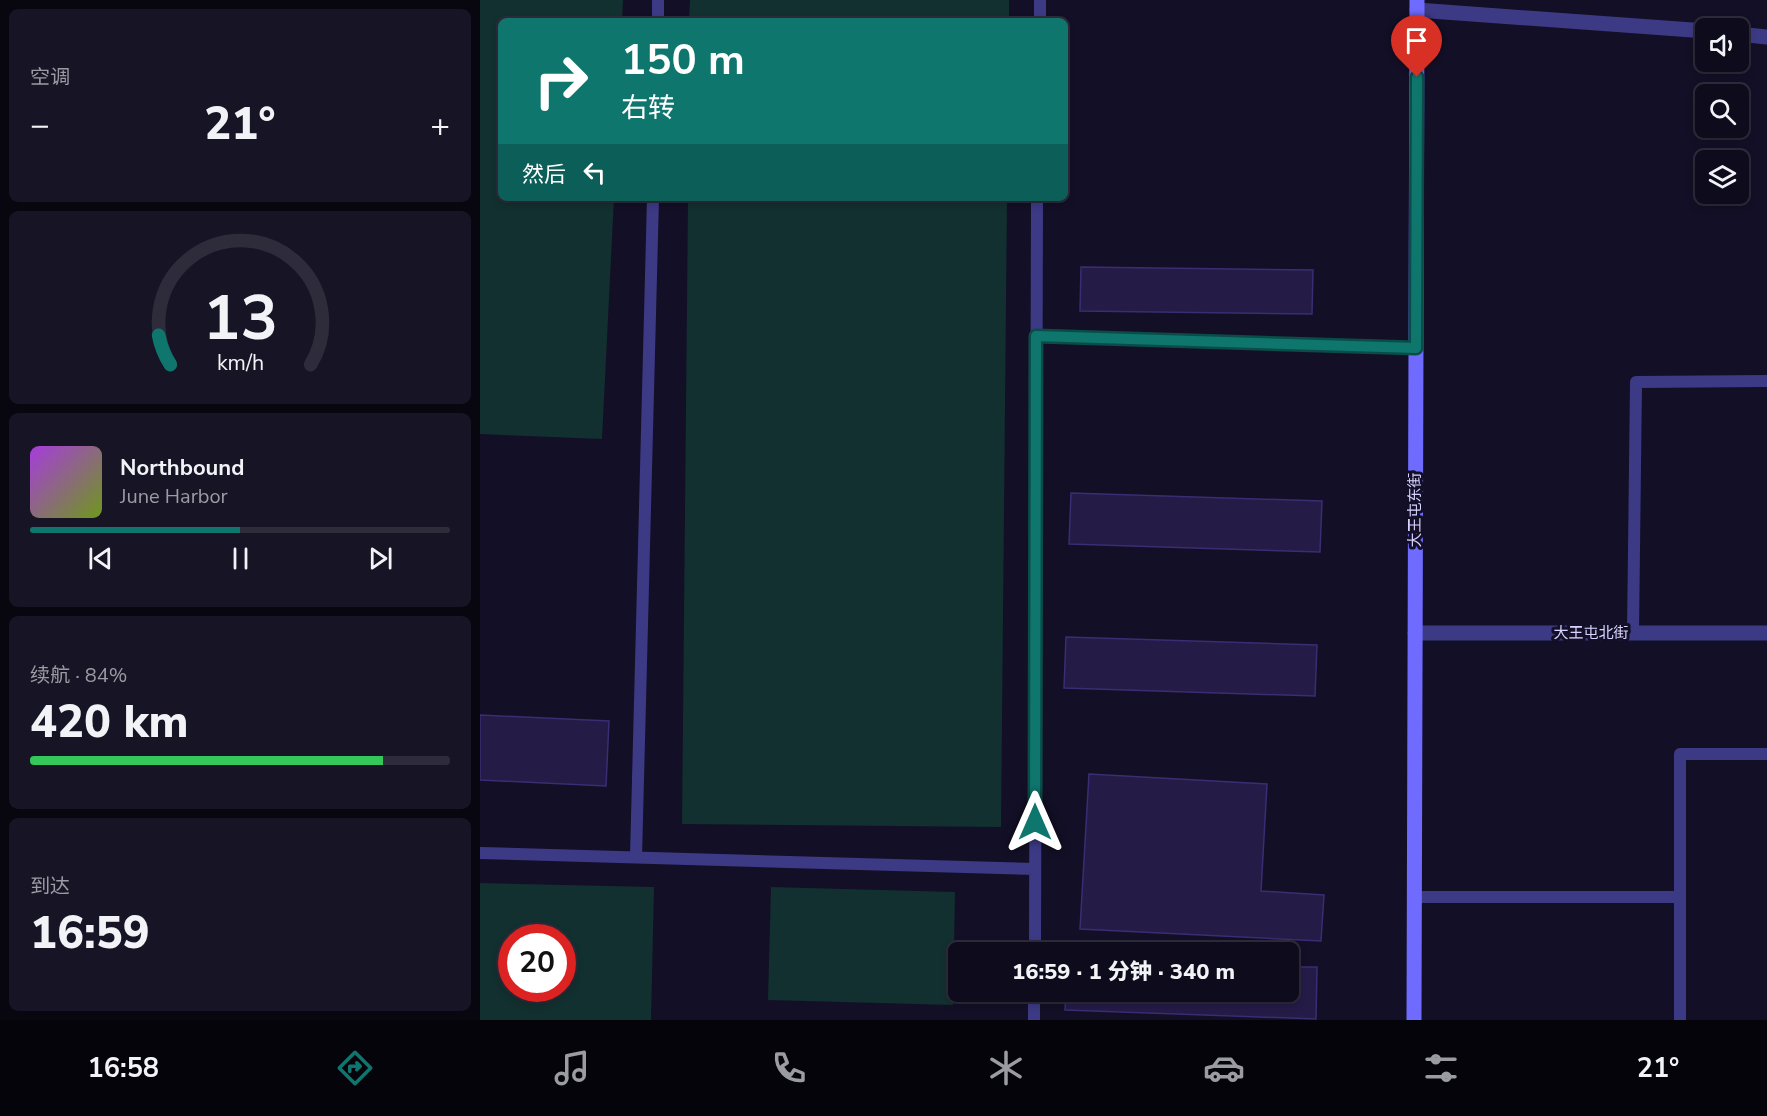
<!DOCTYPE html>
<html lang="zh">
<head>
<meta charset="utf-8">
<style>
	body { margin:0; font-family:"Nunito Sans","Noto Sans SC",sans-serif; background:#171425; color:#f1f3f6; height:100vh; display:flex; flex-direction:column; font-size:22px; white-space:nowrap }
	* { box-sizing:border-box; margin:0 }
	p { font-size:20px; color:#9b9ba3 }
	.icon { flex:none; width:33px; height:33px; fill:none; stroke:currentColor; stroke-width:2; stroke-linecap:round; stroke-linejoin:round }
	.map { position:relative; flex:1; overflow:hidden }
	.panel { display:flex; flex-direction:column; gap:9px; padding:9px; background:#08060f; width:480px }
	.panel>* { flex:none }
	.hud { position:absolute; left:18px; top:18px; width:570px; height:183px; border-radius:9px; box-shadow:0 3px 9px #0003,0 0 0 2px #2e2b3b; background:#0f766e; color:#fff; overflow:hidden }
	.tools { position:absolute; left:1215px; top:18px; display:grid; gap:12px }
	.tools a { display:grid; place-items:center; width:54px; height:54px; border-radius:9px; background:#0e0b1c; box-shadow:0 3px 9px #0003,0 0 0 2px #2e2b3b; font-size:30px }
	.speed { position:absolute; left:18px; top:924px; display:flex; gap:12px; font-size:30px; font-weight:700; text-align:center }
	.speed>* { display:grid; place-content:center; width:78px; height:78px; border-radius:50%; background:#0e0b1c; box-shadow:0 3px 9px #0003,0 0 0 2px #2e2b3b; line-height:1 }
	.speed .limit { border:9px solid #d22; background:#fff; color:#111 }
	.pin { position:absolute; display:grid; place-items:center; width:51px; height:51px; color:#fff; margin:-62px -26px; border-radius:50% 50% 50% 0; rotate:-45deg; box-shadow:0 0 6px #0007 }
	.pin .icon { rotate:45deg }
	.me { position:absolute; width:66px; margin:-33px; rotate:0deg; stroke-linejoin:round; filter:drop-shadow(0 0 4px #0008) }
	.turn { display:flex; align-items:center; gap:21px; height:126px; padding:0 24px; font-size:27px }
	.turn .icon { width:78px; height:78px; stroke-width:2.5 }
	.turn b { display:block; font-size:42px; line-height:51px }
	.then { display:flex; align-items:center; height:57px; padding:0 24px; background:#0003; gap:12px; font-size:22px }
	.big { font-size:45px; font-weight:800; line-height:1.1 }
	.panel .card { flex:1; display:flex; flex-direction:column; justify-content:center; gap:9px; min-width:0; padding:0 21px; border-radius:9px; background:#171425 }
	.panel .dial { align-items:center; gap:0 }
	.dial svg { height:156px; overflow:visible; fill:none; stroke:#2e2b3b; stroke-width:7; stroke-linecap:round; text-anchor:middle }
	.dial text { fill:#f1f3f6; stroke:none }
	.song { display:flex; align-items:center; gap:18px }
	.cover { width:72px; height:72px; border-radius:9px; background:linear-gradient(135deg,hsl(280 70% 55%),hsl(80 70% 35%)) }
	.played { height:6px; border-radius:3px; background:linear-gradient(90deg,#0f766e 50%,#2e2b3b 50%) }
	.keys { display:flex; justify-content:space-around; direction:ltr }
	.heat { display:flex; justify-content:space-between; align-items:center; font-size:33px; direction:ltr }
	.charge { height:9px; border-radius:4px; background:linear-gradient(90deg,#34c759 84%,#2e2b3b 0) }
	.trip { position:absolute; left:468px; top:942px; width:351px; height:60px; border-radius:9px; background:#0e0b1c; box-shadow:0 3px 9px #0003,0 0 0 2px #2e2b3b; font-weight:800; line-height:60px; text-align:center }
	.dock { display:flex; height:96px; justify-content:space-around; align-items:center; background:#06040b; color:#9b9ba3 }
	.dock .icon { width:42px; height:42px }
	.dock .on { color:#0f766e }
	.dock b { font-size:27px; color:#f1f3f6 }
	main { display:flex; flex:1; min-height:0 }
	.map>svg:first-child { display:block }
	.green { fill:#12302f; fill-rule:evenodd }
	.building { fill:#241b47; stroke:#3b2d73; stroke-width:1.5 }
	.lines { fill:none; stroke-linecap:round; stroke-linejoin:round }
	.lane { stroke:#3d3a85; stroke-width:12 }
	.street { stroke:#3d3a85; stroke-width:15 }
	.secondary { stroke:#6f6bff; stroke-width:15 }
	.route-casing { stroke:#0a4d48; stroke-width:15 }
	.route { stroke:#0f766e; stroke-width:10 }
	.labels { text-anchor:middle; stroke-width:6; stroke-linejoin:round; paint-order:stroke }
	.street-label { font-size:15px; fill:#d9d4ff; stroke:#130f26 }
</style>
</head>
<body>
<main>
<section class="panel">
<div class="card"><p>空调</p>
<div class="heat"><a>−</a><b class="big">21°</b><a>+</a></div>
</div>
<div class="card dial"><svg viewBox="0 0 100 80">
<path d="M14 69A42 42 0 1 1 86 69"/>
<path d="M14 69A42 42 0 0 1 8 54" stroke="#0f766e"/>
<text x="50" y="56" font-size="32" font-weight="700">13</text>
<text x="50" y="72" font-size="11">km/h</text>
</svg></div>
<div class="card">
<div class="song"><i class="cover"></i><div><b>Northbound</b><p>June Harbor</p></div></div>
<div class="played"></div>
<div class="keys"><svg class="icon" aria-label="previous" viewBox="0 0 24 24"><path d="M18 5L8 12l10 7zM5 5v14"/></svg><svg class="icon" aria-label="pause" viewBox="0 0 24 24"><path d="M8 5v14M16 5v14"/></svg><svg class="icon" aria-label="next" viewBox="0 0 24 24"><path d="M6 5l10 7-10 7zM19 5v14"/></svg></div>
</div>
<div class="card"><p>续航 · 84%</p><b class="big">420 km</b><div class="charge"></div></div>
<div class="card"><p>到达</p><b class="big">16:59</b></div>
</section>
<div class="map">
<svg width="1287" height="1020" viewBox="0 0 1287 1020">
	<rect width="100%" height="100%" fill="#130f26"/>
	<path class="green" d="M0,0h143l-1,21h-121v177h113l-12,241 -122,-5z
		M210,0h319v21h-320z
		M208,198h319l-6,629 -319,-3z
		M0,883l174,4 -3,133h-171zM32,938h50v50h-50z
		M291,887l184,5 -2,113 -185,-5z"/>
	<path class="building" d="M601,267l232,3 -1,44 -232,-3z
		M591,493l251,8 -2,51 -251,-8z
		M586,637l251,8 -2,51 -251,-8z
		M0,715l129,6 -3,65 -126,-6z
		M609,774l178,10 -6,107 63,4 -3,46 -241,-12z
		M808,967h29l-1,52 -251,-9 1,-18h222z"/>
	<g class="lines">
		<path class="lane" d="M178,21v-21
			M560,21v-21
			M556,336l380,12
			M1153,633l3,-251 131,-1
			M0,853l555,16
			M156,857l17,-659
			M934,897h266
			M555,952l2,-754
			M554,1020v-28
			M1200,1020v-266h87"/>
		<path class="street" d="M937,10l289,21
			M1258,34l29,3
			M935,633h352"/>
		<path class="secondary" d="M934,1020l3,-1020"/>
	</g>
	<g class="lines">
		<defs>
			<path id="route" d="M555,822l1,-486 380,12 1,-271"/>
		</defs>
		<use href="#route" class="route-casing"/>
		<use href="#route" class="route"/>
	</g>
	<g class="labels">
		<g class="street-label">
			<text transform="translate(935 510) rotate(-90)" y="5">大王屯东街</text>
			<text x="1111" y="638">大王屯北街</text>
		</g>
	</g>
</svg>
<div class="tools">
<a><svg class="icon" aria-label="sound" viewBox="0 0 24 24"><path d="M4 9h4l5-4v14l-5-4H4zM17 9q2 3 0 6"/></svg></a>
<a><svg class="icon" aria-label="search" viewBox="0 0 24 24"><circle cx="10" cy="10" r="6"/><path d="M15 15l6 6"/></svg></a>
<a><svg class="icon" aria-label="layers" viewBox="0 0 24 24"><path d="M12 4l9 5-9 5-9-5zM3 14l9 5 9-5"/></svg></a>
</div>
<div class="speed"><div class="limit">20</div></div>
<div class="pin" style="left:937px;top:77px;background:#d93025"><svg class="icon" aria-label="arrive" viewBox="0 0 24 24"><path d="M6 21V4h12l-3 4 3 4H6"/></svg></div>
<svg class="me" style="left:555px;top:822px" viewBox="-20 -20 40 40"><path d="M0-17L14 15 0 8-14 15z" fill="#0f766e" stroke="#fff" stroke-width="4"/></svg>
<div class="trip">16:59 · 1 分钟 · 340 m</div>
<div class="hud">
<div class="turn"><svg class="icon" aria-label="right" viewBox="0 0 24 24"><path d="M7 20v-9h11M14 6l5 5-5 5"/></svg><div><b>150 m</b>右转</div></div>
<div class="then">然后<svg class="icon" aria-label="left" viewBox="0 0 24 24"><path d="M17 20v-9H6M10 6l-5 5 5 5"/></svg></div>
</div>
</div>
</main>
<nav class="dock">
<b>16:58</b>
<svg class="icon on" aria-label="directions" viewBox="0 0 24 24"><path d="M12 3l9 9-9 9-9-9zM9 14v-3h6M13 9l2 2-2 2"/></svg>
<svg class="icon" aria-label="music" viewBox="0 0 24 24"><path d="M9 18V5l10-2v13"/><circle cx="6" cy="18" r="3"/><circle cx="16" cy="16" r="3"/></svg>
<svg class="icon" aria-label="phone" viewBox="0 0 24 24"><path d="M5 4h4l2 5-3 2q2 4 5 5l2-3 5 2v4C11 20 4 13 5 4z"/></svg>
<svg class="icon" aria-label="climate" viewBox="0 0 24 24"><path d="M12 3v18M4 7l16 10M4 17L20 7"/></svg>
<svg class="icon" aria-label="car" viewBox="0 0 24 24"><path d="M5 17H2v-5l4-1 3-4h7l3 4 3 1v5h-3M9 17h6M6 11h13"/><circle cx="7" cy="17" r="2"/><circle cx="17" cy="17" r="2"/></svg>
<svg class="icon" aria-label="filters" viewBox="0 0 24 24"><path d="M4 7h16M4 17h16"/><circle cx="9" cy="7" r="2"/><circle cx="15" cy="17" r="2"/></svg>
<b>21°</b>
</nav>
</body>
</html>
